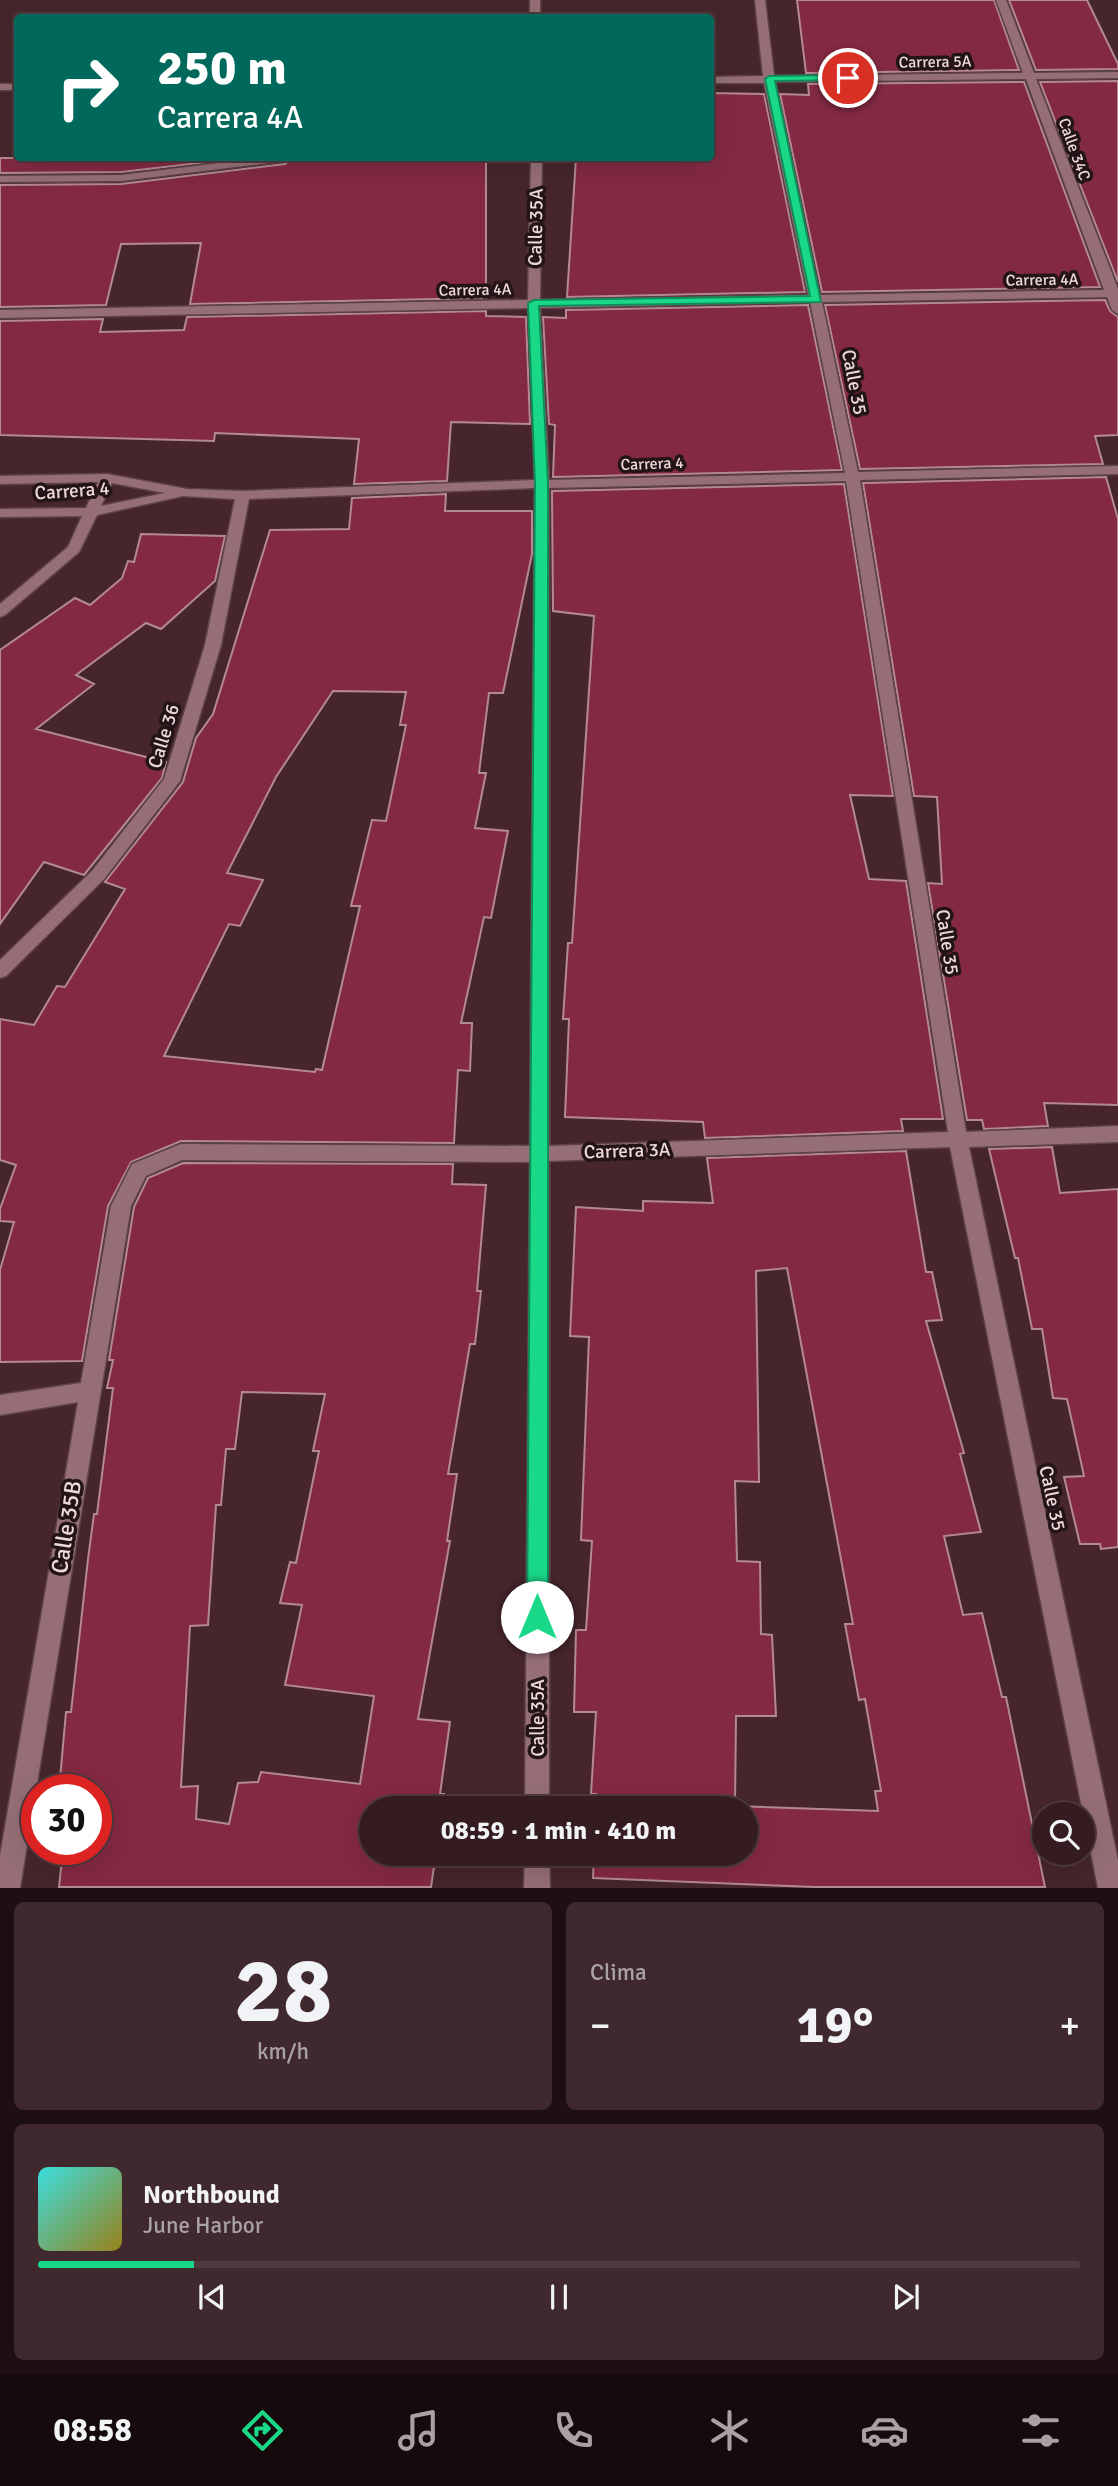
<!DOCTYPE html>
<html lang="es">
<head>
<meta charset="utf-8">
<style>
	body { margin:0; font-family:Signika,sans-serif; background:#3f292e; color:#f1f3f6; height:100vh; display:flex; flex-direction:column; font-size:26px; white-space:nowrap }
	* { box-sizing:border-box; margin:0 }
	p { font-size:23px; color:#a9a1a5 }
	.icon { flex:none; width:38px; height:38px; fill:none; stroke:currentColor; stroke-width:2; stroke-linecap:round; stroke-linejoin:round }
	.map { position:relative; height:1888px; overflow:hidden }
	.side { display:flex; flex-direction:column; gap:14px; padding:14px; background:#1d0f12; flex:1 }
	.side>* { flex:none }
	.guide { position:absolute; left:14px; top:14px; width:700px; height:147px; border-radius:7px; box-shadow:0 7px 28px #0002,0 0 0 2px #4e3a3f; background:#00695c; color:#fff; overflow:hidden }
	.tools { position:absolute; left:1032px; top:1802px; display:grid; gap:14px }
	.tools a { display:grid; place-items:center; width:63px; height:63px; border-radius:50%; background:#341c21; box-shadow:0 7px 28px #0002,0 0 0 2px #4e3a3f; font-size:35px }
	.speed { position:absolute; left:21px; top:1774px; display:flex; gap:14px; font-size:35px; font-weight:700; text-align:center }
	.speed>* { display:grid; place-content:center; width:91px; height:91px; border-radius:50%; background:#341c21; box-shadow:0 7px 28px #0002,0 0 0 2px #4e3a3f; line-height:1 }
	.speed .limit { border:10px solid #d22; background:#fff; color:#111 }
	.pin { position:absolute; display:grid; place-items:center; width:60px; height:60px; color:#fff; margin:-30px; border:4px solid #fff; border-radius:50%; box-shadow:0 2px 7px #0007 }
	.me { position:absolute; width:77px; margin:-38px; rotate:0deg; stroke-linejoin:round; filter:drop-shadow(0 0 5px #0008) }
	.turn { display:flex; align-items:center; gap:24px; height:147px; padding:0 28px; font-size:32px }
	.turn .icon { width:91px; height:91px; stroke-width:2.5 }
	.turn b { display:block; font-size:49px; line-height:60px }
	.big { font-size:52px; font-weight:800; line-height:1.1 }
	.side .card { flex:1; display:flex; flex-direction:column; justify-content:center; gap:10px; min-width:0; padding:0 24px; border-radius:10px; background:#3f292e }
	.side .dial { align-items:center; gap:0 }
	.dial b { font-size:91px; line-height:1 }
	.song { display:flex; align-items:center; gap:21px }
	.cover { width:84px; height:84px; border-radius:10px; background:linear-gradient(135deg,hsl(180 70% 55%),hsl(50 70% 35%)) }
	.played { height:7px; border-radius:4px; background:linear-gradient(90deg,#19d989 15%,#4e3a3f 15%) }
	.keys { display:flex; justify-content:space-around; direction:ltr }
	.heat { display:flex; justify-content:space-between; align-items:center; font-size:38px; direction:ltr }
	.side .tiles { flex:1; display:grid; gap:14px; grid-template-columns:1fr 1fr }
	.card:last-child { grid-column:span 2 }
	.trip { position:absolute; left:359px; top:1796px; width:399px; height:70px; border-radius:35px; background:#341c21; box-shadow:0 7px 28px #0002,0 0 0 2px #4e3a3f; font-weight:800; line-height:70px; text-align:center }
	.dock { display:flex; height:112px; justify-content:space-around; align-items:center; background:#150b0d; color:#a9a1a5 }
	.dock .icon { width:49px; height:49px }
	.dock .active { color:#19d989 }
	.dock b { font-size:32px; color:#f1f3f6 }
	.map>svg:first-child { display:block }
	.building { fill:#842943; stroke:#b38a91; stroke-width:2; fill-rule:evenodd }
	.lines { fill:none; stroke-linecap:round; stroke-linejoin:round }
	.minor-casing { stroke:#5e4248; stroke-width:3 }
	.minor { fill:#966f76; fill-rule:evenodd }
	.route { fill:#19d989; stroke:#108d59; stroke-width:2 }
	.labels { text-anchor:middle; stroke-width:7; stroke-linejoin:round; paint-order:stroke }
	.far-street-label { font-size:16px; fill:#eed8db; stroke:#231417 }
	.street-label { font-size:19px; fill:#eed8db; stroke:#231417 }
	.near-street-label { font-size:23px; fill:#eed8db; stroke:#231417 }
</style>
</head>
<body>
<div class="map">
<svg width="1118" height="1888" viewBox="0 0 1118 1888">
	<rect width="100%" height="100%" fill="#46262c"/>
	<path class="building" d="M797,0h197l25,70 -213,3z
		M1009,0h78l31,64v5l-82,1z
		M1118,81v201l-78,-200z
		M1024,82l76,205 -278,5 -42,-198 29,1 -1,-11z
		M710,93l54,1 41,198 -238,5 9,-139h134z
		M0,158h243l-122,14 -121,1z
		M293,158h193v140l-296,6 11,-61 -80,1 -15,61 -106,2v-122l121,-1 164,-20z
		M1105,300l5,11 8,6v118l-23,1 8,28 -243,5 -35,-164z
		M808,305l34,165 -289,7 2,-52 -6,-1 -6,-107 23,1v-8z
		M486,311v5l40,1 4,107 -79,-2 -4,59 -93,3 5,-45 -144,-6 -1,8 -214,-6v-114l103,-2 -3,13 84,-2 3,-13z
		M1106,477l12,42v586l-74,-2 4,23 -64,3 -2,-9h-15l-39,-237 14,1 -5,-87 -23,-1 -51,-313z
		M844,484l49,312 -43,-1 19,84 37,2 37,238h-42l2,12 -198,7 -2,-16 -138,-5 4,-98h-6l5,-76h4l22,-327 -41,-5 -1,-120z
		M446,494l-1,17h87v43l-29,139h-14l-10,80h7l-11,55 33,3 -17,87 -7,-1 -23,106h11l-2,48 -12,-1 -4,73 -273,-2 -50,21 -23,44 -26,155 -82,1v-92l14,-48 -14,-1v-12l16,-44 -16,-5v-141l34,6 23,-39 8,1 60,-98 -20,-7 78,-100 13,-44 17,-24 57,-184 79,-1 3,-31zM333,691l73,1 -6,33h6l-20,96 -14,-1 -21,86h9l-38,164 -6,-1 -1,3 -151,-16 65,-132 11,2 23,-46 -36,-7 49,-96z
		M141,534l84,2 -10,45 -54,48 -15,-6 -70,52 18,9 -58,45 130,33 -4,16 -78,97 -40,-13 -44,62v-274l75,-52 15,7 32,-27 6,-17 6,1z
		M1052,1147l8,46 58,-4v358l-17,2 -1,-5h-20l-16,-67 20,-1 -17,-77 -14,-1 -11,-69h-10l-14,-71h-3l-26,-109z
		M906,1151l20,121h6l10,48 -16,1 38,132 -4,1 21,78 -37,4 19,79 19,-2 20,84h4l39,190h-231l-221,-9 1,-25h152v-45h-151l1,-14h-5l5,-82h-22l2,-82h10l6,-89 -11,-1 8,-203 -19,-1 6,-129 67,4v-10l70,2 -6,-45zM787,1268l66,356h-8l14,76 6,-1 16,92h-6l3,20 -143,-5 1,-90h40l-4,-81 -11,-1 -1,-72 -23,-1 -2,-80 24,1 -3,-211z
		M183,1163l270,1 -1,20 34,1 -9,106h4l-6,53h-5l-22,130h9l-10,67h3l-32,178 32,3 -10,72h4l-2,14h-71v45h65l-5,34h-372l4,-37h33v-60h-28l2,-11h-10l6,-67h5l17,-153 6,-45h3l16,-126h-6l6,-28h-4l25,-153 14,-29zM242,1392l83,2 -12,57h6l-23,112 -6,-1 -10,41 22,2 -17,80 89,11 -14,88 -99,-12 -3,10 -20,1 -9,41 -33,-5 2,-33 -17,1 9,-161 18,-1 8,-120h5l5,-56h9z"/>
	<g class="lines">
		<defs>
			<path id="minor" d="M530,0h10v18h-10z
				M755,0h10l9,76 249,-3 -27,-73h10l28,73 84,-1v6l-82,1 82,210v25l-6,-4 -5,-13 -285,5 36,170 260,-6v8l-258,6 106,652 152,-6v16l-149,5 149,714v27h-20l-148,-741 -401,14v647h-24l5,-646 -348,-2 -36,16 -15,30 -111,682h-20v-32l78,-454 -78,13v-20l81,-12 30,-177 21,-42 49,-20 349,2 5,-658 -286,11 -28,146 -41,136 -76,98 -98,97 -6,2v-18l92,-89 72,-92 41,-134 30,-146 -52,-3 -86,19 -18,37 -74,63 -5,2v-13l68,-57 14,-31 -82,1v-8l86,-1 12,-26 -98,2v-8l107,-2 80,15 56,2 292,-11 -7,-172 -528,10v-8l528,-10 3,-142h11l-2,142 268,-5 -44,-212h-54v-6l53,-1zM1026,79l78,211 -284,5 -45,-213zM810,302l35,171 -296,7 -9,-172zM846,481l102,651 -399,14v-658zM112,483l53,10 -64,13z
				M0,84h18v6h-18z
				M261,158h30l-6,3 -164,20 -121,1v-6l121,-1z
				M525,1853h24l1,35h-26z"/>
		</defs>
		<use href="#minor" class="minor-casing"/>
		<use href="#minor" class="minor"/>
	</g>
	<path class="route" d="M848,75l3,1v4l-76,1 46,221 -282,4 9,178v1133l-3,7 -8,3 -7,-3 -3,-7 8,-1133 -7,-181 6,-3 276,-4 -45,-217 4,-3z"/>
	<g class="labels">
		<g class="far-street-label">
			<text transform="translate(935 61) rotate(-1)" y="6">Carrera 5A</text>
			<text transform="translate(1075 149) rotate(70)" y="6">Calle 34C</text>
			<text transform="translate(1042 279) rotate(-1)" y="6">Carrera 4A</text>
			<text transform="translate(475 289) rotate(-1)" y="6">Carrera 4A</text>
			<text transform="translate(652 463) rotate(-2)" y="6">Carrera 4</text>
		</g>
		<g class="street-label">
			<text transform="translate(535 227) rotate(-89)" y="7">Calle 35A</text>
			<text transform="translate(855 382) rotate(79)" y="7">Calle 35</text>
			<text transform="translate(72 490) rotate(-4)" y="7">Carrera 4</text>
			<text transform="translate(163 736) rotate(-73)" y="7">Calle 36</text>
			<text transform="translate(948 942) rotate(81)" y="7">Calle 35</text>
			<text transform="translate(627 1150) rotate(-2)" y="7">Carrera 3A</text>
			<text transform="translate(1053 1498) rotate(78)" y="7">Calle 35</text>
			<text transform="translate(537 1718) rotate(-90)" y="7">Calle 35A</text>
		</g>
		<g class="near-street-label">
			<text transform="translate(66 1527) rotate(-81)" y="8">Calle 35B</text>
		</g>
	</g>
</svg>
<div class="tools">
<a><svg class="icon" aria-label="search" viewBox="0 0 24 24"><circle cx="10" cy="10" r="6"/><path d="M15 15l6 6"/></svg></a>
</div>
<div class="speed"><div class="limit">30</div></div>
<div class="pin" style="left:848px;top:78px;background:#d93025"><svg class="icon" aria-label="arrive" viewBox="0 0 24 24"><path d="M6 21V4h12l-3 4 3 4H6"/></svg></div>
<svg class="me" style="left:537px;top:1617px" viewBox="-20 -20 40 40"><circle r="19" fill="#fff"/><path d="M0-13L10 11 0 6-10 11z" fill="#19d989"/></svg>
<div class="trip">08:59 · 1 min · 410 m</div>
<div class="guide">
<div class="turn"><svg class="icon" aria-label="right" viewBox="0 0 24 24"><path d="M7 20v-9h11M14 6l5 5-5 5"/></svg><div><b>250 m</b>Carrera 4A</div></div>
</div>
</div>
<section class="side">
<div class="tiles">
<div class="card dial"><b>28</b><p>km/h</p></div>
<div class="card"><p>Clima</p>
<div class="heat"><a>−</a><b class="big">19°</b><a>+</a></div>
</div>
<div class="card">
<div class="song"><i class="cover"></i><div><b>Northbound</b><p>June Harbor</p></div></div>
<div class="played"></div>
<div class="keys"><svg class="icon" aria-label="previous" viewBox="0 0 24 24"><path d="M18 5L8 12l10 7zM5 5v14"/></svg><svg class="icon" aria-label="pause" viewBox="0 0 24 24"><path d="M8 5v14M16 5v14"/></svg><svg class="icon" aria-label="next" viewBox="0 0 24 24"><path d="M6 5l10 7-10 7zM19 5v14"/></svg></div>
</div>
</div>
</section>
<nav class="dock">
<b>08:58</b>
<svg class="icon active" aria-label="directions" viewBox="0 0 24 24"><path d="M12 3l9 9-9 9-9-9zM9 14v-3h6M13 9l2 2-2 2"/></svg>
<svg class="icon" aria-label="music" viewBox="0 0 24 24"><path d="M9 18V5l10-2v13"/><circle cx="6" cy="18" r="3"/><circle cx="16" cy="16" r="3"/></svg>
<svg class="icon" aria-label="phone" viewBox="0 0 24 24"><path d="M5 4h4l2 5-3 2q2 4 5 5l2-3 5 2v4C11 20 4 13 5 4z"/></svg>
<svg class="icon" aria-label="climate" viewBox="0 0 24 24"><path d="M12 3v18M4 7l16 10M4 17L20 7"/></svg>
<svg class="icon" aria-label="car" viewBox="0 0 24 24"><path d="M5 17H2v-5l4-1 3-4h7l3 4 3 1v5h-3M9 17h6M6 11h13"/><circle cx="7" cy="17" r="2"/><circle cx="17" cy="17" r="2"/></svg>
<svg class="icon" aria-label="filters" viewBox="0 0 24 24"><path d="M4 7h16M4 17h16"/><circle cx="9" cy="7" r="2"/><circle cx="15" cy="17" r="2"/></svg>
</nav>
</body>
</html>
